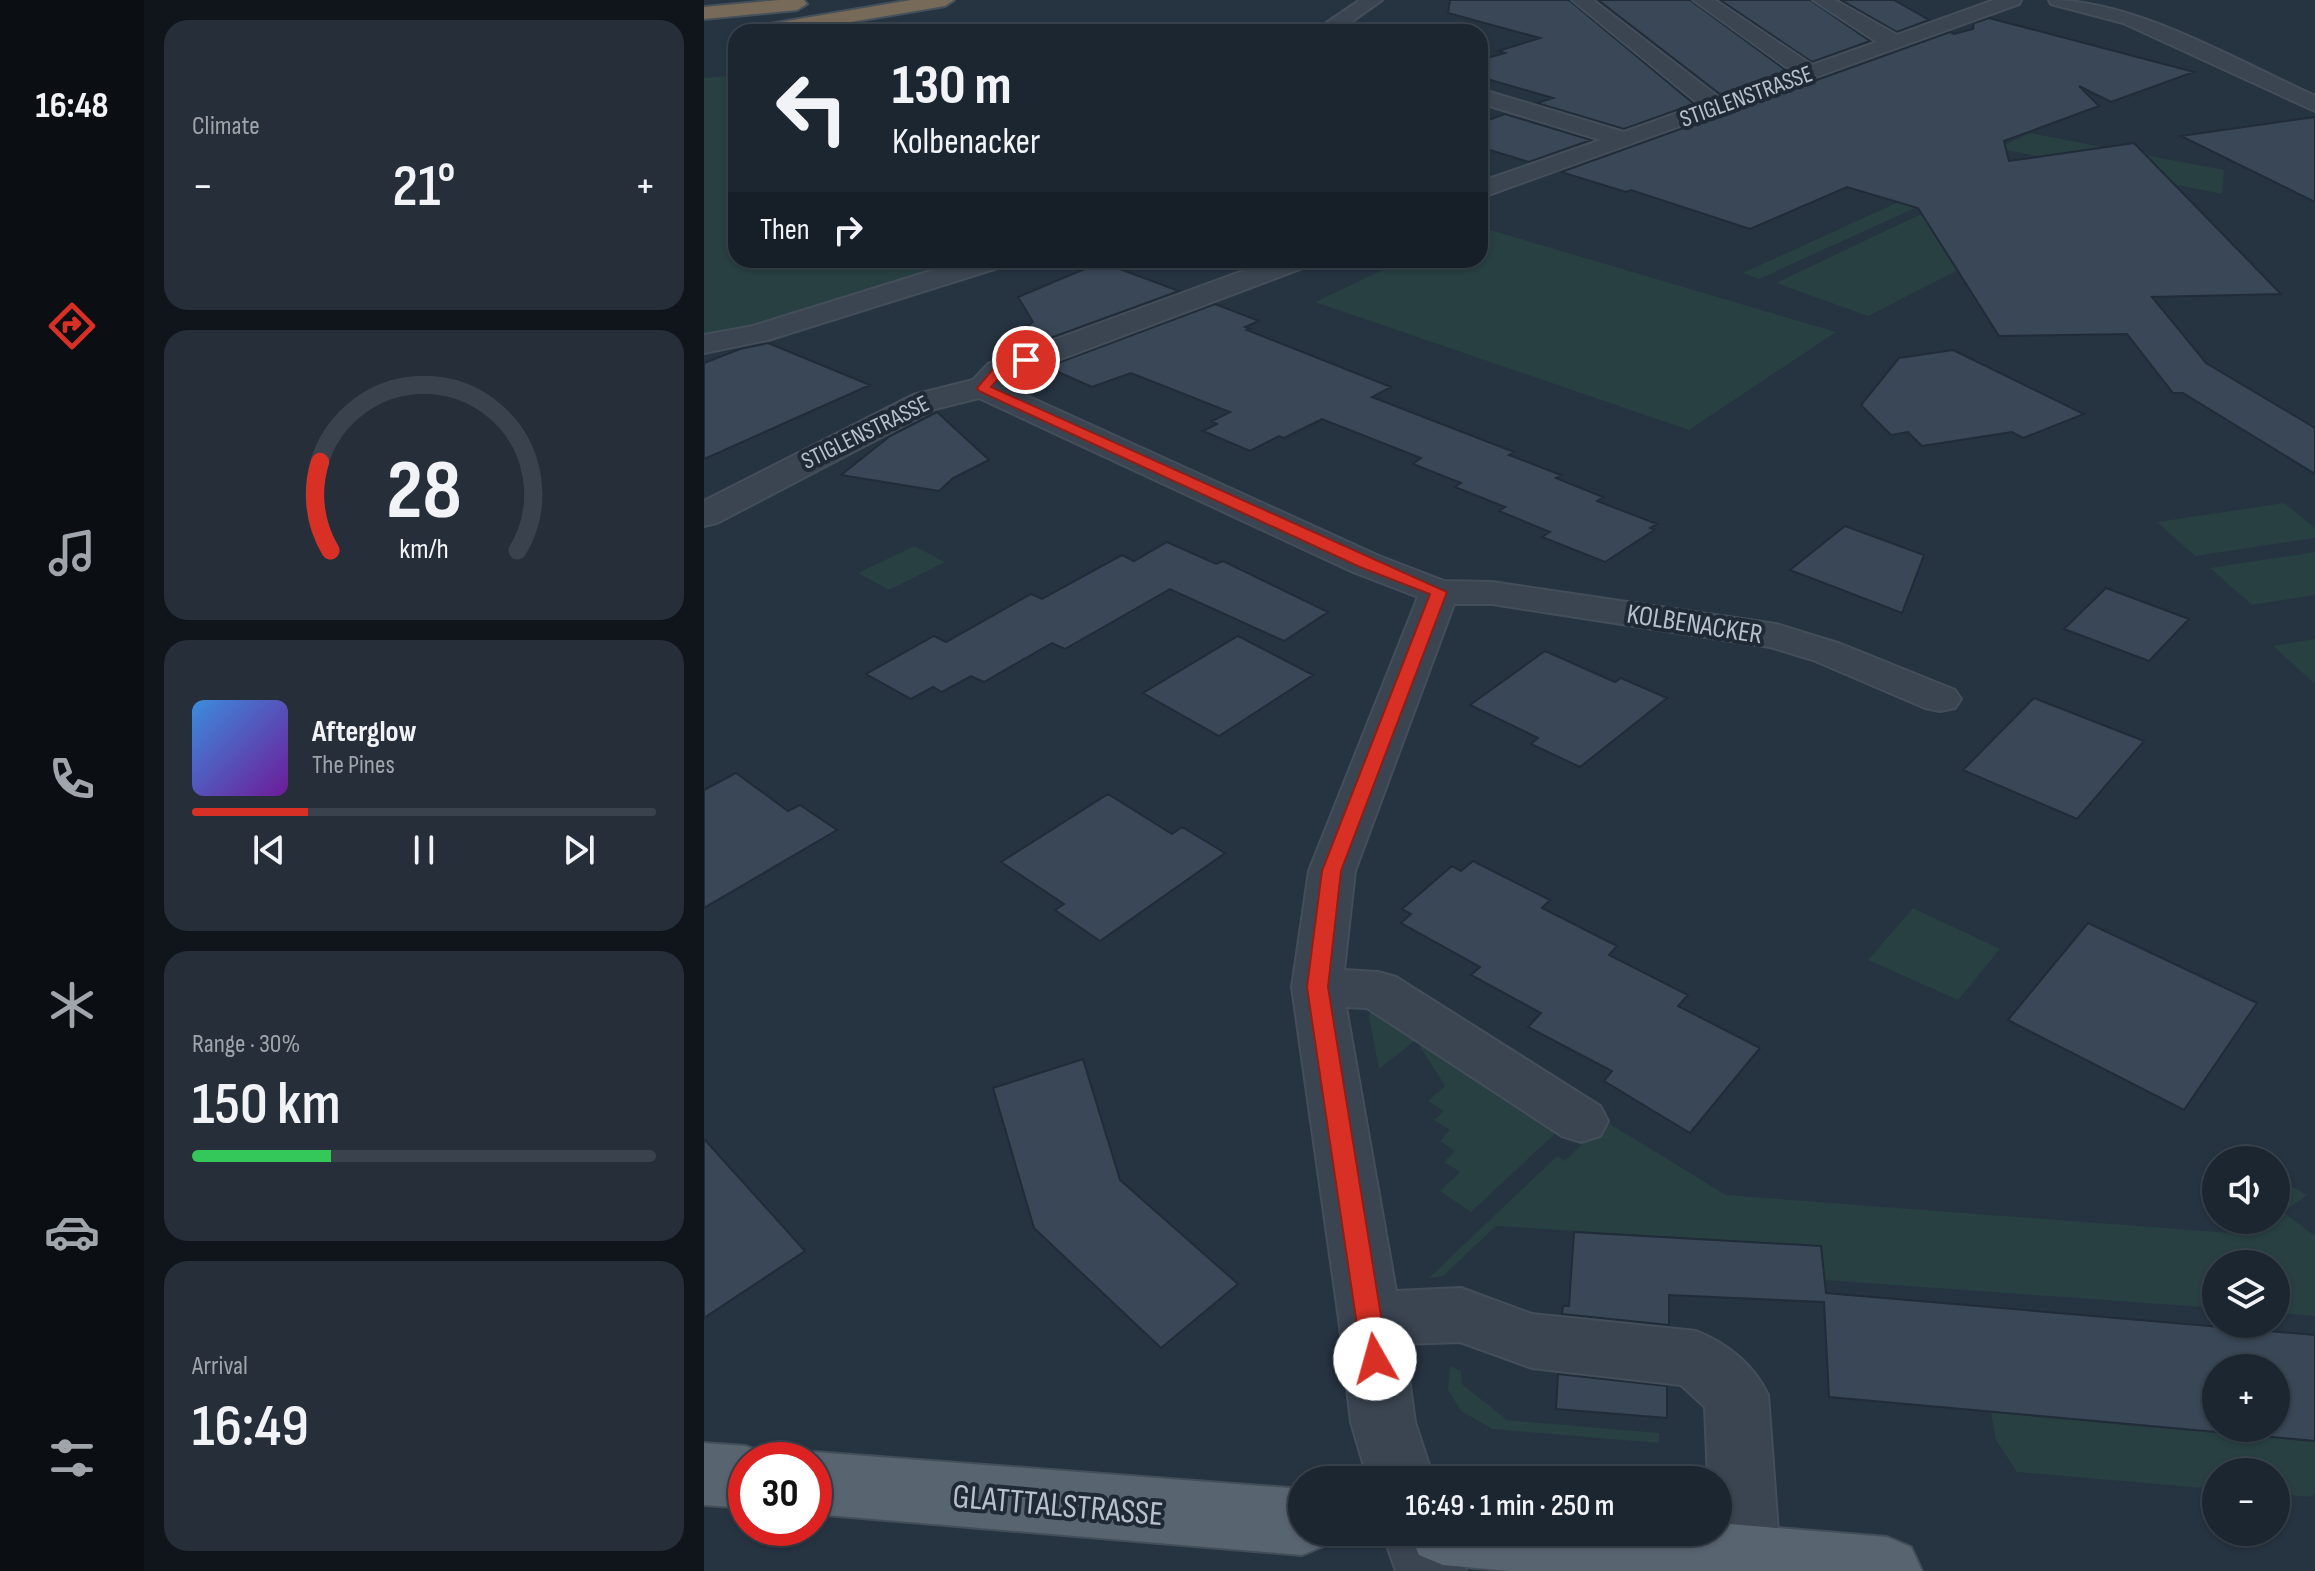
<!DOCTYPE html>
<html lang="en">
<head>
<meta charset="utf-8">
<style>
	body { margin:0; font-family:"Sofia Sans Condensed",sans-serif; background:#252e39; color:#f1f3f6; height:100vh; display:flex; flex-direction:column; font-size:30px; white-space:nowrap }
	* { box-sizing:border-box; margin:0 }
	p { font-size:26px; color:#a0a5ab }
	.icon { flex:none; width:44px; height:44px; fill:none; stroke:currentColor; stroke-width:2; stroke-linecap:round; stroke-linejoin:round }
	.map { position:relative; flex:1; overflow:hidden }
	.drawer { display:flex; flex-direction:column; gap:20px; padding:20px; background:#0f151b; width:560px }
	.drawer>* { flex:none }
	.top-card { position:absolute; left:24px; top:24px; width:760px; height:244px; border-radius:24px; box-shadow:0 2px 6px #0004,0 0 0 2px #3a434d; background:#1c2631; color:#f1f3f6; overflow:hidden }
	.tools { position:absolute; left:1498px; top:1146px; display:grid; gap:16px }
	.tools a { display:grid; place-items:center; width:88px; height:88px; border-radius:50%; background:#1c2631; box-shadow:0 2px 6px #0004,0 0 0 2px #3a434d; font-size:40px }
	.speed { position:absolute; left:24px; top:1442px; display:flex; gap:16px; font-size:40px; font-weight:700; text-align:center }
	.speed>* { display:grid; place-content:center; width:104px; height:104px; border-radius:50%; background:#1c2631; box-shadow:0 2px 6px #0004,0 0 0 2px #3a434d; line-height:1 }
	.speed .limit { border:12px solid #d22; background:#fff; color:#111 }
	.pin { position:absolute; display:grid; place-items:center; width:68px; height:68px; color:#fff; margin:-34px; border:4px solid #fff; border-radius:50%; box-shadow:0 2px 8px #0007 }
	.me { position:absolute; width:88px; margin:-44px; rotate:353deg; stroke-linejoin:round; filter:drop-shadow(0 0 6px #0008) }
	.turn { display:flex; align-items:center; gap:28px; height:168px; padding:0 32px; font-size:36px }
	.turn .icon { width:104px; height:104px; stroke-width:2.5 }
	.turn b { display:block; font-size:56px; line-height:68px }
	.then { display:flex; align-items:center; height:76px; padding:0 32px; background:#0003; gap:16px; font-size:30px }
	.big { font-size:60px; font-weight:600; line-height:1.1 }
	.drawer .widget { flex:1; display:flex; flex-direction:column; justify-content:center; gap:12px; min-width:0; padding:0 28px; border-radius:24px; background:#252e39 }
	.drawer .dial { align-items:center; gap:0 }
	.dial svg { height:208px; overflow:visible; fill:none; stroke:#3a434d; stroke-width:7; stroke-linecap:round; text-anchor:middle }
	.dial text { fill:#f1f3f6; stroke:none }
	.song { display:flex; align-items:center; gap:24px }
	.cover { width:96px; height:96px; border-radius:12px; background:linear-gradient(135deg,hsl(210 70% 55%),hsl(280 70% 35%)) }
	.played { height:8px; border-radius:4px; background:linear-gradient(90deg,#d93025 25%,#3a434d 25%) }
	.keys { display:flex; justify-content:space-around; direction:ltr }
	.heat { display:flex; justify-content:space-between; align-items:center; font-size:44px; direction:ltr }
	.charge { height:12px; border-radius:6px; background:linear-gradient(90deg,#34c759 30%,#3a434d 0) }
	.trip { position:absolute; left:584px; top:1466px; width:444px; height:80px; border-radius:40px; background:#1c2631; box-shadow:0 2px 6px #0004,0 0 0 2px #3a434d; font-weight:600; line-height:80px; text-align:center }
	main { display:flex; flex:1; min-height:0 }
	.tab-bar { display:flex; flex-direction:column; width:144px; justify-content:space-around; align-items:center; background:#0b0f14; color:#a0a5ab }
	.tab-bar .icon { width:56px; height:56px }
	.tab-bar .on { color:#d93025 }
	.tab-bar b { font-size:36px; color:#f1f3f6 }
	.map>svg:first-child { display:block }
	.green { fill:#284042 }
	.building { fill:#394757; stroke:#212c38; stroke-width:2; fill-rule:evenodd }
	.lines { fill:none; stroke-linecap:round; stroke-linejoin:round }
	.minor-casing { stroke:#444e5a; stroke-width:4 }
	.major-casing { stroke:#444e5a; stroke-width:4 }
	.highway-casing { stroke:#45505b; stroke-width:4 }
	.minor { fill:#3b4551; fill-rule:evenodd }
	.major { fill:#596471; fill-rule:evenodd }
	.highway { fill:#776a58; fill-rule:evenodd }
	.route { fill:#d93025; stroke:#8d1f18; stroke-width:2 }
	.labels { text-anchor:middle; stroke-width:8; stroke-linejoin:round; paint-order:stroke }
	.far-street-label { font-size:24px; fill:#b8c0cb; stroke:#1f2a36 }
	.street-label { font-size:28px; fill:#b8c0cb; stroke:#1f2a36 }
	.near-street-label { font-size:34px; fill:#b8c0cb; stroke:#1f2a36 }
</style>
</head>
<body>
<main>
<nav class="tab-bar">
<b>16:48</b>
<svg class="icon on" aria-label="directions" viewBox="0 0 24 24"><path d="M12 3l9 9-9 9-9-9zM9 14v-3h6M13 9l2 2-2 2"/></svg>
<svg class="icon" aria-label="music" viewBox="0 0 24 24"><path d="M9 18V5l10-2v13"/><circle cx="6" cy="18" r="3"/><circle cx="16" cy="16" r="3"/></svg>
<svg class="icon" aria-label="phone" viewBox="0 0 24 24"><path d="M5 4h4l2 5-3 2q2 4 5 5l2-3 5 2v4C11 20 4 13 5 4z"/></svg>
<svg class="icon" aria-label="climate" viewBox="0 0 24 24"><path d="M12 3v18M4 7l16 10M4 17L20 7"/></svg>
<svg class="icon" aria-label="car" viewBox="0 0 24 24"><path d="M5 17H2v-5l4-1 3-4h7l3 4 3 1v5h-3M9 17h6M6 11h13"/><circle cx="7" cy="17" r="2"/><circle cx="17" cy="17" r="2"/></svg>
<svg class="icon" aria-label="filters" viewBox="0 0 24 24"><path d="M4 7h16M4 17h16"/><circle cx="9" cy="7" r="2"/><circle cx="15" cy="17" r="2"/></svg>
</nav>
<section class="drawer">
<div class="widget"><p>Climate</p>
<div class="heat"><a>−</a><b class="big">21°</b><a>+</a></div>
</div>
<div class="widget dial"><svg viewBox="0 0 100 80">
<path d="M14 69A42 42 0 1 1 86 69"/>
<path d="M14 69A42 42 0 0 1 10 35" stroke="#d93025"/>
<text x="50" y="56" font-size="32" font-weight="700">28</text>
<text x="50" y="72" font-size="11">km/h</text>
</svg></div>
<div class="widget">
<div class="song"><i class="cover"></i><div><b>Afterglow</b><p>The Pines</p></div></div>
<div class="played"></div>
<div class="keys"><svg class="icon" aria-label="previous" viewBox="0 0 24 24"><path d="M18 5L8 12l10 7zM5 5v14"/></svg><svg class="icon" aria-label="pause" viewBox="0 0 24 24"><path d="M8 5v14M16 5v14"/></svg><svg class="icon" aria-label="next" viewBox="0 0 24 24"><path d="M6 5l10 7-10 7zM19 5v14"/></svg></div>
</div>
<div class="widget"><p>Range · 30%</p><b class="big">150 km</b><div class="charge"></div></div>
<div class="widget"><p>Arrival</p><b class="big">16:49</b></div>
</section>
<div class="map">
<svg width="1611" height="1571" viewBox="0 0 1611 1571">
	<rect width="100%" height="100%" fill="#263341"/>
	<path class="green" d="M32,75v185h271l-303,93v-275z
		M1326,133l194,37 -2,24 -225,-46z
		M1295,156l19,5 -259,118 -16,-6z
		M1215,215l92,28 -143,73 -92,-33z
		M776,227l356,105 -147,98 -374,-128 89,-42h76z
		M1580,503l31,25v10l-120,18 -38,-34z
		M210,546l31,16 -56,28 -31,-17z
		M1611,552v43l-63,10 -42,-37z
		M1611,639v45l-42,-38z
		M1209,908l87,41 -42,51 -90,-40z
		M667,1008l190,120 -90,84 -31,-21 20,-19 -16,-10 11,-11 -15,-10 10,-11 -16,-10 10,-9 -16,-10 17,-15 -29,-46 -37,29 -10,-52z
		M901,1121l121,74 531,40 -4,-15h23v-42l31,17 -24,17 32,24v80l-39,-3v-49h-60v44l-392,-28 -3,-34 -325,-20 -53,50 -14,2 128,-122 8,5z
		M746,1366l11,5 1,13 45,36 152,13v10l-167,-14 -31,-18 -13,-21z
		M1287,1412l324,29v51l-4,5 -35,-3v-22h-60v17l-199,-17 -21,-32z"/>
	<path class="building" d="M746,0h119l125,104 -70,25 -87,-26 16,-5 -73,-21v-17l25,-7 -7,-2 42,-13 -92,-25z
		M894,0h92l97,71 -66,24z
		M1016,0h90l60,41 -58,21z
		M1137,0h53l35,20 -32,12z
		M1285,18l205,54 -83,30 -32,-16 20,20 -95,35 5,20 125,-18 147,151 -129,3 54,66 109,65v46l-132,-81h-10l-46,-59 -128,2 -81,-128 -71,-21 -97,42 -119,-39 -5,2 -65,-20 389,-140 4,2 19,-5 1,-6z
		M801,114l86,26 -62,22 -49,-15v-24z
		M1611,117v85l-134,-66z
		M397,262l78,29 -167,61 -11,-4 32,-26 -15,-25z
		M511,304l44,17 -14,6 5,2 -3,1 144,57 -19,10 142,55 -5,3 52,20 -5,3 47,19 -6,4 60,23 -7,4 4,2 -49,32 -63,-25 8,-5 -51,-21 6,-4 -50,-20 6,-4 -48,-19 8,-6 -99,-39 -38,19 -5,-2 -29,15 -47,-20 14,-7 -5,-3 18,-9 -99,-39 -39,14 -45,-20z
		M64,343l102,42 -166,74v-96l36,-14z
		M1249,350l131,64 -61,24 -11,-6 -90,14 -14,-14 -17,3 -30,-30 38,-47z
		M233,412l52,48 -36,18 -14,13 -98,-16 49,-39z
		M1141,526l79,29 -22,58 -112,-43z
		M463,542l49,22 7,-3 105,51 -44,29 -114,-52 -105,60 -13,-6 -68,39 -13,-6 -29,16 -9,-5 -22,12 -45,-25 68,-38 12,6 85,-48 11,5 80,-44 12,6z
		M1402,588l83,31 -40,42 -85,-32z
		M534,636l75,39 -94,61 -76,-43z
		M841,651l70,31 6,-4 46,20 -87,69 -49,-23 7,-6 -68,-33z
		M1330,698l110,43 -67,78 -114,-49z
		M32,773l52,38 12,-6 37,25 -133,78v-118z
		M404,794l64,40 10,-7 43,26 -125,88 -45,-31 9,-6 -63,-42z
		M769,861l77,39 -8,8 75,38 -8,9 79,40 -10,11 82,42 -70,85 -86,-52 8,-10 -84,-44 13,-14 -70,-38 9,-8 -79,-44 10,-9 -9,-5 50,-43 9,5z
		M1384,923l169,80 -73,107 -176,-90z
		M379,1059l37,121 118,104 -77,64 -127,-120 -41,-140z
		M0,1139l101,112 -101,67z
		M870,1232l247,14 5,47 489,42v106l-486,-44 -5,-95 -155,-7v30l-107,-11 1,-8h6zM1512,1368h60v60h-60z
		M854,1374l109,12v32l-111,-9z"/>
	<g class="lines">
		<defs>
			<path id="minor" d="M656,0h22l-45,32h-24z
				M868,0h21l127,98 73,-26 -100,-72h22l97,65 65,-23 -64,-42h22l62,35 97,-35h27l-2,4 -539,194v-16l121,-42 -121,-37v-14l144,43 76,-27z
				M1345,0c86,0 187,60 266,96v15l-192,-88 -72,-19z
				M262,260h42l-4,6 -236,74 -64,13v-18l49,-9z
				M569,260h39l-4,6 -298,112 -7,7 376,171 65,25 48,1 284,42 65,20 114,46 6,9 -6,9 -15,3 -15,-3 -112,-48 -43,-13 -278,-43h-38l-99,267 -11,99 34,2 18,5 204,129 8,15 -8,15 -19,6 -19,-6 -195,-128 -21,-1 50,284 65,-3 71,26 164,17c31,12 58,34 72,64l12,164 -5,12h-58l-5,-12 -2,-27h8v-52h-10l-3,-73 -24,-22 -149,-17 -72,-26 -56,2 11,78 19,58h-66l-17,-58 -12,-103 -47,-332 17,-116 109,-274 -65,-25 -374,-174 -44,11 -218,114 -13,3v-25l209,-106 60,-15 15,-16z
				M678,1532h68l16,39h-70z"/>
			<path id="major" d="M0,1443l42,3 23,9 3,5h-26v48l-42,-3z
				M110,1452l488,37v43h29l-5,13 -24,10 -488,-41v-54h-21z
				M1014,1523l169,14 24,10 11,24h-412l-67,-6 -24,-10 -10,-23h309z"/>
			<path id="highway" d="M75,0h25l3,4 -10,6 -93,9v-12z
				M207,0h43l-9,6 -153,26h-45l10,-6z"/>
		</defs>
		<use href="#minor" class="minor-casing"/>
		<use href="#major" class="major-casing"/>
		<use href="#highway" class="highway-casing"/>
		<use href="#minor" class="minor"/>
		<use href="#major" class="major"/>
		<use href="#highway" class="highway"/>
	</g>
	<path class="route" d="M317,357l11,3 -29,14 -12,13 456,205 -106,279 -13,116 60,372 -4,8 -9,3 -9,-3 -4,-8 -55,-372 15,-116 108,-277 -70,-27 -381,-176 -2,-3 17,-20z"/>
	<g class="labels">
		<g class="far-street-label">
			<text transform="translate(1042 96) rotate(-20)" y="8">STIGLENSTRASSE</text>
			<text transform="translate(161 432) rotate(-26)" y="8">STIGLENSTRASSE</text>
		</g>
		<g class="street-label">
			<text transform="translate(991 623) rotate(9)" y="10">KOLBENACKER</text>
		</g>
		<g class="near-street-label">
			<text transform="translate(354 1504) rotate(5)" y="12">GLATTTALSTRASSE</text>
		</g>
	</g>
</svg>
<div class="tools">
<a><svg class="icon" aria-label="sound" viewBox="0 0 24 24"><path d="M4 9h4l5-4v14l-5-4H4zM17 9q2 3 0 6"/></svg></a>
<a><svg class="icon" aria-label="layers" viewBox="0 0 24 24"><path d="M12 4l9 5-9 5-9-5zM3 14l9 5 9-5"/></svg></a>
<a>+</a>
<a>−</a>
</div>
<div class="speed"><div class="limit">30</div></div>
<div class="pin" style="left:322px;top:360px;background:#d93025"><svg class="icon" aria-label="arrive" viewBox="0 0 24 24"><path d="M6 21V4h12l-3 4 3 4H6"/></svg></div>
<svg class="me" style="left:671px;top:1359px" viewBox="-20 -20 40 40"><circle r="19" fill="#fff"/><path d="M0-13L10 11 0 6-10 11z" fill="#d93025"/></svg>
<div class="trip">16:49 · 1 min · 250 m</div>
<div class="top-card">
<div class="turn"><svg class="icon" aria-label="left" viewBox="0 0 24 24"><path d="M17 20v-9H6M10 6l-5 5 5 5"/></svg><div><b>130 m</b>Kolbenacker</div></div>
<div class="then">Then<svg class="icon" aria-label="right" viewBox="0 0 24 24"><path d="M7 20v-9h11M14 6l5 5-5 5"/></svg></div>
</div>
</div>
</main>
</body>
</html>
